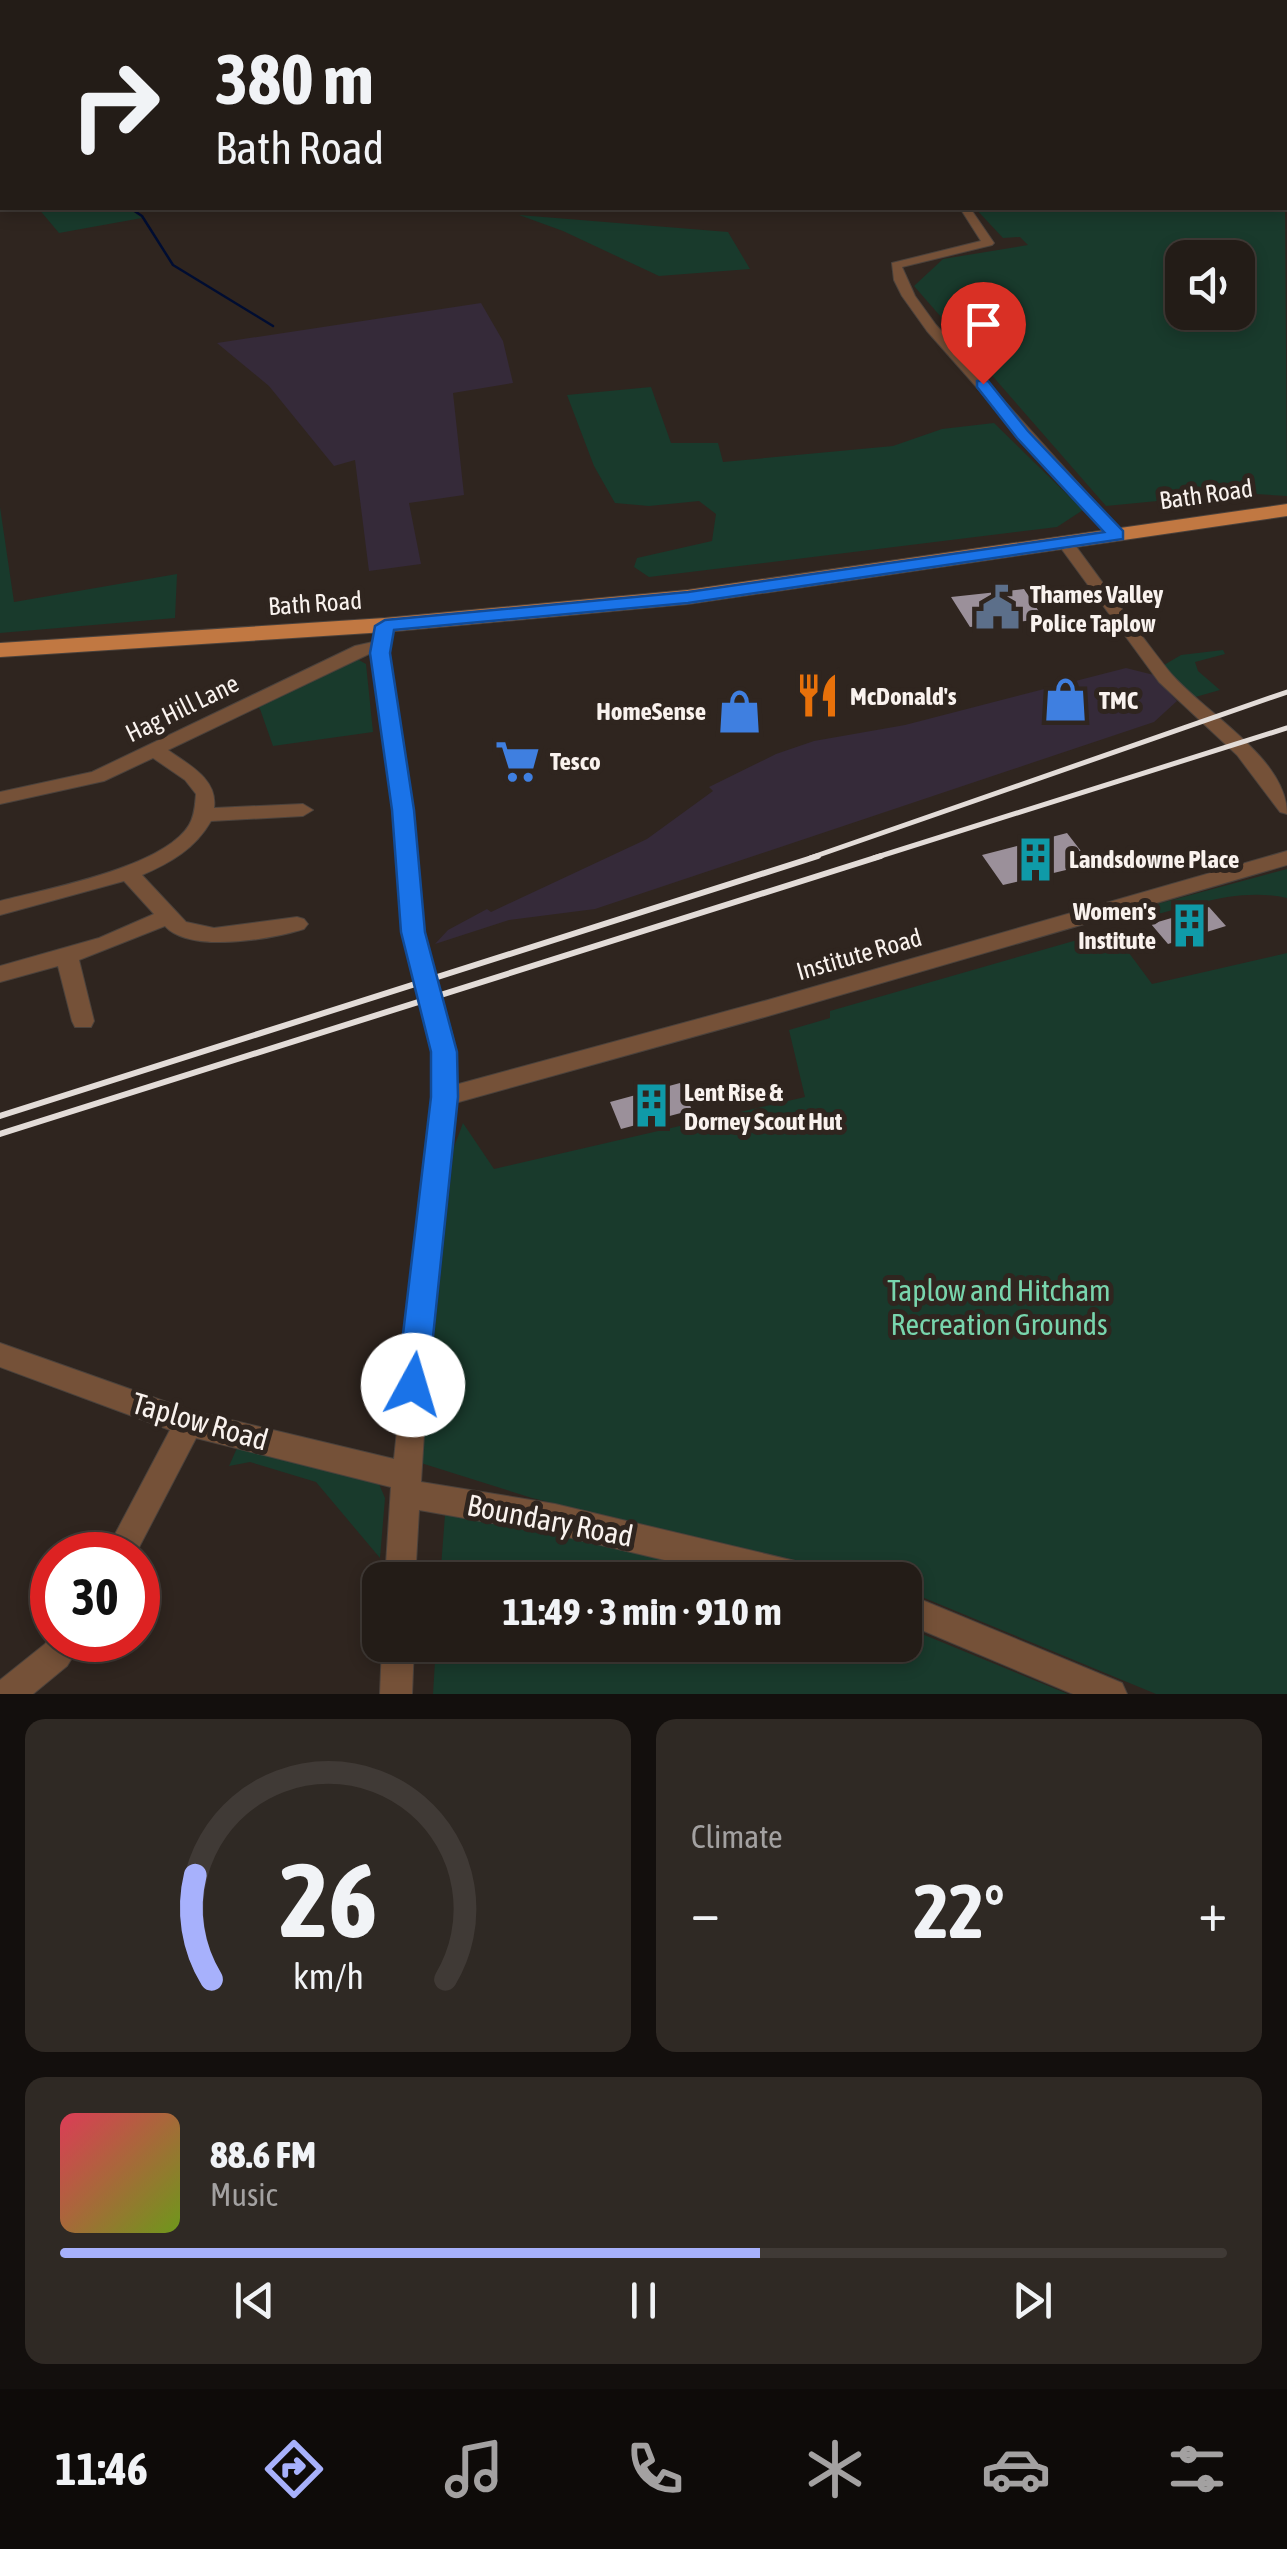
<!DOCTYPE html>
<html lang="en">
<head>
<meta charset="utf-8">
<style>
	body { margin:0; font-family:"Asap Condensed",sans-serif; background:#2f2924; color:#f1f3f6; height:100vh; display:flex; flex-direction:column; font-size:38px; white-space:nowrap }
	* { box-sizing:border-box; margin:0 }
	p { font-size:32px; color:#a3a1a1 }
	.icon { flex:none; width:55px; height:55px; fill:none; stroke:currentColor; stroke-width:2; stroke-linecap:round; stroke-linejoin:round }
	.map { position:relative; height:1694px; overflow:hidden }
	.side { display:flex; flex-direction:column; gap:25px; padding:25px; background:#130f0d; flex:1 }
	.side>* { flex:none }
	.hud { position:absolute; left:0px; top:0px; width:1288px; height:210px; box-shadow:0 5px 15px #0003,0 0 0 2px #403a36; background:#231c17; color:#f1f3f6; overflow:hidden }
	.tools { position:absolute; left:1165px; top:240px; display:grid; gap:20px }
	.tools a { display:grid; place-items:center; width:90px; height:90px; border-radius:20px; background:#231c17; box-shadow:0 5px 15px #0003,0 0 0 2px #403a36; font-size:50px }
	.speed { position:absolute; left:30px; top:1532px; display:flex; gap:20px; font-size:50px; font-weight:700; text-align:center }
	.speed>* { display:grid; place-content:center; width:130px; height:130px; border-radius:50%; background:#231c17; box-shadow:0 5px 15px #0003,0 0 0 2px #403a36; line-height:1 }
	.speed .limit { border:15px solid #d22; background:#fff; color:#111 }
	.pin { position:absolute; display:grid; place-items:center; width:85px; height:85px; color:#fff; margin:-102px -42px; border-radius:50% 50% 50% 0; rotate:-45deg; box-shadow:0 0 10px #0007 }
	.pin .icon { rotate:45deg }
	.me { position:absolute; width:110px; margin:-55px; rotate:6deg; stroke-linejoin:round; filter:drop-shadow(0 0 8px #0008) }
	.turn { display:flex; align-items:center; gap:35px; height:210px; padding:0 50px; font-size:45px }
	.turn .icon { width:130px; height:130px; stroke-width:2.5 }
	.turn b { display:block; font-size:70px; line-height:85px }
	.big { font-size:75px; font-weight:700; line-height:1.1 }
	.side .card { flex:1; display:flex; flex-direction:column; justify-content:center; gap:15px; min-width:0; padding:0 35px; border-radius:20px; background:#2f2924 }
	.side .dial { align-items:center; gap:0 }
	.dial svg { height:260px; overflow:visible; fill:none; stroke:#403a36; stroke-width:7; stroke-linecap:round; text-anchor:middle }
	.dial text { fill:#f1f3f6; stroke:none }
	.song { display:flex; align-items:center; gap:30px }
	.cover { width:120px; height:120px; border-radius:15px; background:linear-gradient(135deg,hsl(350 70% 55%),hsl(80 70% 35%)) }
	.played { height:10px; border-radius:5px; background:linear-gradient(90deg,#a7b1fc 60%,#403a36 60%) }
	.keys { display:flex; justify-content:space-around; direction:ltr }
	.heat { display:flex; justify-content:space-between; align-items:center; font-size:55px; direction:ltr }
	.side .tiles { flex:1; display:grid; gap:25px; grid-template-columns:1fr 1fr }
	.card:last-child { grid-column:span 2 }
	.trip { position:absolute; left:362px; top:1562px; width:560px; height:100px; border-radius:20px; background:#231c17; box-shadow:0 5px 15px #0003,0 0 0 2px #403a36; font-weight:700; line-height:100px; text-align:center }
	.menu { display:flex; height:160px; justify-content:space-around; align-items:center; background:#0e0b09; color:#a3a1a1 }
	.menu .icon { width:70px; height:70px }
	.menu .on { color:#a7b1fc }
	.menu b { font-size:45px; color:#f1f3f6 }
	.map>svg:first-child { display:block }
	.industrial { fill:#352a39 }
	.green { fill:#193a2c; fill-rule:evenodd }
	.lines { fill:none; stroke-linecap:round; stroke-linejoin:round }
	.stream { stroke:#000d31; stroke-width:2.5 }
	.building { fill:#9b909a }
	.minor-casing { stroke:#4b423c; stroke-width:2 }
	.major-casing { stroke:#4b423c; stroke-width:2 }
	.minor { fill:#755138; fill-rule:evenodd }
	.major { fill:#c17842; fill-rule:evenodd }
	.rail-far1 { stroke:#e3dcd8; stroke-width:5 }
	.rail { stroke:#e3dcd8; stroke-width:6 }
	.route { fill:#1a73e8; stroke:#114b97; stroke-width:2.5 }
	.labels { text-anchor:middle; stroke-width:10; stroke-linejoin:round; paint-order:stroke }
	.street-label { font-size:25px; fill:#f9f2ee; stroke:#2f251f }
	.poi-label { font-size:25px; font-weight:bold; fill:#f9f2ee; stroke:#2f251f; text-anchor:start }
	.near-park-label { font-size:30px; fill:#78d5ad; stroke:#2f251f }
	.near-street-label { font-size:30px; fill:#f9f2ee; stroke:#2f251f }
</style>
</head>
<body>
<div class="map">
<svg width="1287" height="1694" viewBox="0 0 1287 1694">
	<rect width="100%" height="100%" fill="#2f251f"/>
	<path class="industrial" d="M481,303l22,38 10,42 -60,10 11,102 -55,8 12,61 -52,7 -14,-111 -21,6 -65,-80 -52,-43z
		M1126,668l28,7 23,26 -23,21 -559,187 -86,11 -74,24 13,-14 39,-21 4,3 156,-73 66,-48 -4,-4 67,-33 38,-13 91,-16z"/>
	<path class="green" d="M1285,199l2,297 -47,-3 -134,13 -192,-220 29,-27 85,-14 -8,-8 -17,1 -28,-30h310zM1182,258h56v54h-56z
		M38,208h90l14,10 -83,15z
		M519,215l209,17 22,37 -91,7 -96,-45z
		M651,387l20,56h47l5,19 170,-16 49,-17 52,-6 89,87 -26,17 -408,50 -15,-10 3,-9 75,-17 4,-27 -17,-13 -50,5 -34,-3 -21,-37 -27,-71z
		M0,507l14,95 163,-28 -2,44 -175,15z
		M1223,650l2,4 -30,8 3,9 22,19 -28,8 -28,-33 17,-10z
		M357,659l9,5 7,68 -100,14 -13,-37 -6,-4z
		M1287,869v29c-48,-11 -98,8 -144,20l-8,-8z
		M1112,930l40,54 135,-31v741h-131l-251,-104v-10h-25l-348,-82 -111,-35 33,-316 9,-24 31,46 311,-72 -16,-67 41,-12v-7z
		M237,1448l142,36 6,14 -5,60 -64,-76 -66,-20 -21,4z
		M445,1515l122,17 178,48h-305z
		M905,1627l163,67h-635l3,-49h469z"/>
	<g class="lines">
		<path class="stream" d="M130,208l12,8 31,49 100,61"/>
	</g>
	<path class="building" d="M1024,589l20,30 -74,8 -19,-30z
		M1070,688l18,16 -25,8 -18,-15z
		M1067,833l24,31 -88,21 -21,-30z
		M1209,907l17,19 -58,18 -17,-20z
		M680,1083l12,27 -71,19 -11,-27z"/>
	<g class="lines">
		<defs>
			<path id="minor" d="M730,0h11l2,2h-10z
				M960,208h10l24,35 -2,2 -90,22 13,29 21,29 186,207v6h-12l-183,-207 -25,-35 -8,-16 -2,-17 89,-22z
				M1066,539l6,2c32,43 63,87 96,129 34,42 119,87 119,144l-7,-2 -43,-57 -78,-73 -101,-138z
				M385,620l8,5 -4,28 24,157 11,122 30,109 1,44 313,-85 519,-149v14l-519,151 -313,87 -28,282 -6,97 134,22 257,61 11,4 4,11h-78l-194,-46 -136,-24 -4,70h-30l6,-93 -195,-49 -61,117h-31l66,-125 -170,-63v-24l189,67 205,49 38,-362v-56l-30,-109 -9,-122 -22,-157 -203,97c21,15 50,29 46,58l89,-4 10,6 -10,6 -92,5c-16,28 -41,42 -69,54l44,47 28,6 83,-11 7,2 4,5 -4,5c-32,10 -114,25 -139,-3l-86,34 15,61 -3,6h-16l-3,-6 -14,-55 -58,16v-16l99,-28 55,-24 -30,-33 -124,34v-14c47,-12 164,-34 189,-76 6,-10 6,-21 7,-31l-11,-14 -32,-22 -49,23 -104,23v-12l92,-20 263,-126 18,-4 4,-17z
				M905,1593l217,90 5,11h-54l-168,-71z
				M52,1634v6h31l-16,26 -34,28h-33v-14l45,-36z
				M382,1645h32l-2,49h-32z"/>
			<path id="major" d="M1287,504v12l-599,88 -303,28 -385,25v-14l385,-25 303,-28z"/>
		</defs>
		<use href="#minor" class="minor-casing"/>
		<use href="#major" class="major-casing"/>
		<use href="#minor" class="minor"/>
		<use href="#major" class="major"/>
		<path class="rail-far1" d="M810,858l477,-166
			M874,858l413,-130"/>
		<path class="rail" d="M0,1116l818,-260
			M0,1134l881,-278"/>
	</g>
	<path class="route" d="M977,381h11l40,50 95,100v8l-435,64 -294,27 -4,23 24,157 11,122 32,120 1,45 -30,288 -4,10 -11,5 -11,-5 -5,-10 34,-288v-45l-30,-120 -9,-122 -22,-157 5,-27 10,-6 303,-28 416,-60 -87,-94 -40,-51z"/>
	<defs>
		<symbol id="civic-bare" viewBox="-9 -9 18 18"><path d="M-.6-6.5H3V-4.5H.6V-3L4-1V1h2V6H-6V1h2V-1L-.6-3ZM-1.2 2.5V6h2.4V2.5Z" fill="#5c6f8a" stroke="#2f251f" stroke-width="2.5" paint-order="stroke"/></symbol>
		<symbol id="restaurant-bare" viewBox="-9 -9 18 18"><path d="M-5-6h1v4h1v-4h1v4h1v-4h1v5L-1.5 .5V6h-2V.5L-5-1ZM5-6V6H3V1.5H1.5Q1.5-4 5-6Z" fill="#e8710a" stroke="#2f251f" stroke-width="2.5" paint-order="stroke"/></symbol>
		<symbol id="shop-bare" viewBox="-9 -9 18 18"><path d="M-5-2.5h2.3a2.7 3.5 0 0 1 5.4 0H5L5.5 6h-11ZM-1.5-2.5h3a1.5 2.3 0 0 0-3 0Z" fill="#3f7fe0" stroke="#2f251f" stroke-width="2.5" paint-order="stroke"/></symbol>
		<symbol id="supermarket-bare" viewBox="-9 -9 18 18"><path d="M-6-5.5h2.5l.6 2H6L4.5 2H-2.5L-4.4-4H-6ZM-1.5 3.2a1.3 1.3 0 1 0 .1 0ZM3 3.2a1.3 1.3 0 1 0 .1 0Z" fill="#3f7fe0" stroke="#2f251f" stroke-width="2.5" paint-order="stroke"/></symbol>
		<symbol id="building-bare" viewBox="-9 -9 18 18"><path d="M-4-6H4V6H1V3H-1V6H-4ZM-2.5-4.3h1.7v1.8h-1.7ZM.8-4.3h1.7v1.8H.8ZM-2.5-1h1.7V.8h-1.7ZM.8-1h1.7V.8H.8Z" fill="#0f9aa8" stroke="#2f251f" stroke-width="2.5" paint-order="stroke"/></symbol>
	</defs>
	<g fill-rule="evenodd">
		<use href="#civic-bare" x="966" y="576" width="63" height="63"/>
		<use href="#restaurant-bare" x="786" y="664" width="63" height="63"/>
		<use href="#shop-bare" x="1034" y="668" width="63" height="63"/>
		<use href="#shop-bare" x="708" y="680" width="63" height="63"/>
		<use href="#supermarket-bare" x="486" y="730" width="63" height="63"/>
		<use href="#building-bare" x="1004" y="828" width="63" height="63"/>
		<use href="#building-bare" x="1158" y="894" width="63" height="63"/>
		<use href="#building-bare" x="620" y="1074" width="63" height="63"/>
	</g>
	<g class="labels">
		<g class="street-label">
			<text transform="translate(1206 494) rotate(-8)" y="9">Bath Road</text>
			<text transform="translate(315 603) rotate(-4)" y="9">Bath Road</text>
			<text transform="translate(182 708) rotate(-26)" y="9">Hag Hill Lane</text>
			<text transform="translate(859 954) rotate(-16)" y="9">Institute Road</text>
		</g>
		<g class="poi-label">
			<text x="1030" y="603">Thames Valley<tspan x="1030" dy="29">Police Taplow</tspan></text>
			<text x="850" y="705">McDonald's</text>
			<text x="1099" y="709">TMC</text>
			<text x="706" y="720" text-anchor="end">HomeSense</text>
			<text x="550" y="770">Tesco</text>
			<text x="1069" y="868">Landsdowne Place</text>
			<text x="1156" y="920" text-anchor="end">Women's<tspan x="1156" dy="29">Institute</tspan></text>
			<text x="684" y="1101">Lent Rise &amp;<tspan x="684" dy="29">Dorney Scout Hut</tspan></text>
		</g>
		<g class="near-park-label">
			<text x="999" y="1301">Taplow and Hitcham<tspan x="999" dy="34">Recreation Grounds</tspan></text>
		</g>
		<g class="near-street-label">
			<text transform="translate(200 1422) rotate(16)" y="10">Taplow Road</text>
			<text transform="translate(550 1521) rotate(11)" y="10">Boundary Road</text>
		</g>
	</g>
</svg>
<div class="tools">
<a><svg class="icon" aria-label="sound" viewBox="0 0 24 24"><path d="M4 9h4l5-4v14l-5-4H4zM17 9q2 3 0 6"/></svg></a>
</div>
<div class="speed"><div class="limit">30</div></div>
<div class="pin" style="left:983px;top:384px;background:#d93025"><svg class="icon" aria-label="arrive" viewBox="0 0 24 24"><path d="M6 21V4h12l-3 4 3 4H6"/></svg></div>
<svg class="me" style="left:413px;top:1385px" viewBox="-20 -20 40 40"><circle r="19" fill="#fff"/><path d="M0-13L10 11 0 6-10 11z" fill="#1a73e8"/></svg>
<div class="trip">11:49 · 3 min · 910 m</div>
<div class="hud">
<div class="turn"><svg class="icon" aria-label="right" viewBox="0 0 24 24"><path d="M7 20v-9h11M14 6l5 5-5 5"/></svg><div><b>380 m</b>Bath Road</div></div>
</div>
</div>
<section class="side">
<div class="tiles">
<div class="card dial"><svg viewBox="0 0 100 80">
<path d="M14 69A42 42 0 1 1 86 69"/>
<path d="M14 69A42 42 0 0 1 9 37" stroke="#a7b1fc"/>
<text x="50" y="56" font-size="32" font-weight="700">26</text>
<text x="50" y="72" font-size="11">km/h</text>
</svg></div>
<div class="card"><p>Climate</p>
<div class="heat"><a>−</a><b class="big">22°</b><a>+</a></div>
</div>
<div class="card">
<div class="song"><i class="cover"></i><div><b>88.6 FM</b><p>Music</p></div></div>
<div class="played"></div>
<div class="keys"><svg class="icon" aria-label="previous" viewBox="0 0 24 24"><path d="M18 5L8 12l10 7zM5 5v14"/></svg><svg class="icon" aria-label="pause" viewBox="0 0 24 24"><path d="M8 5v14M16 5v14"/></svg><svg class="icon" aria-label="next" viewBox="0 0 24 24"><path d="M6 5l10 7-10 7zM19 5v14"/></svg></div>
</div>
</div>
</section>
<nav class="menu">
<b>11:46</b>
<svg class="icon on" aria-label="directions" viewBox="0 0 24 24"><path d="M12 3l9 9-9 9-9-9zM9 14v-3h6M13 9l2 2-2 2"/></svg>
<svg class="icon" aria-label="music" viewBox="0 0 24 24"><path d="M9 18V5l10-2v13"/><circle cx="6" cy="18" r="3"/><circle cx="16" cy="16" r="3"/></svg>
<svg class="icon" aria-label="phone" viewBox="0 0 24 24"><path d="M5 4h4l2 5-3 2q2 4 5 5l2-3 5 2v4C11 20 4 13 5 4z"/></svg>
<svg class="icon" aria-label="climate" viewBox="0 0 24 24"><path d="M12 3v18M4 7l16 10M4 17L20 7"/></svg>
<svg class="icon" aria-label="car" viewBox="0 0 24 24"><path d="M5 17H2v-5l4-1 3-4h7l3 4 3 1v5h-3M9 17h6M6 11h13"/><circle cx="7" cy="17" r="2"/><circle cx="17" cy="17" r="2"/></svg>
<svg class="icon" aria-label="filters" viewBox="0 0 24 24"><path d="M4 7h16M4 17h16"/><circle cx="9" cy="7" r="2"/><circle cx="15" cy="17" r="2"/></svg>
</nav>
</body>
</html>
